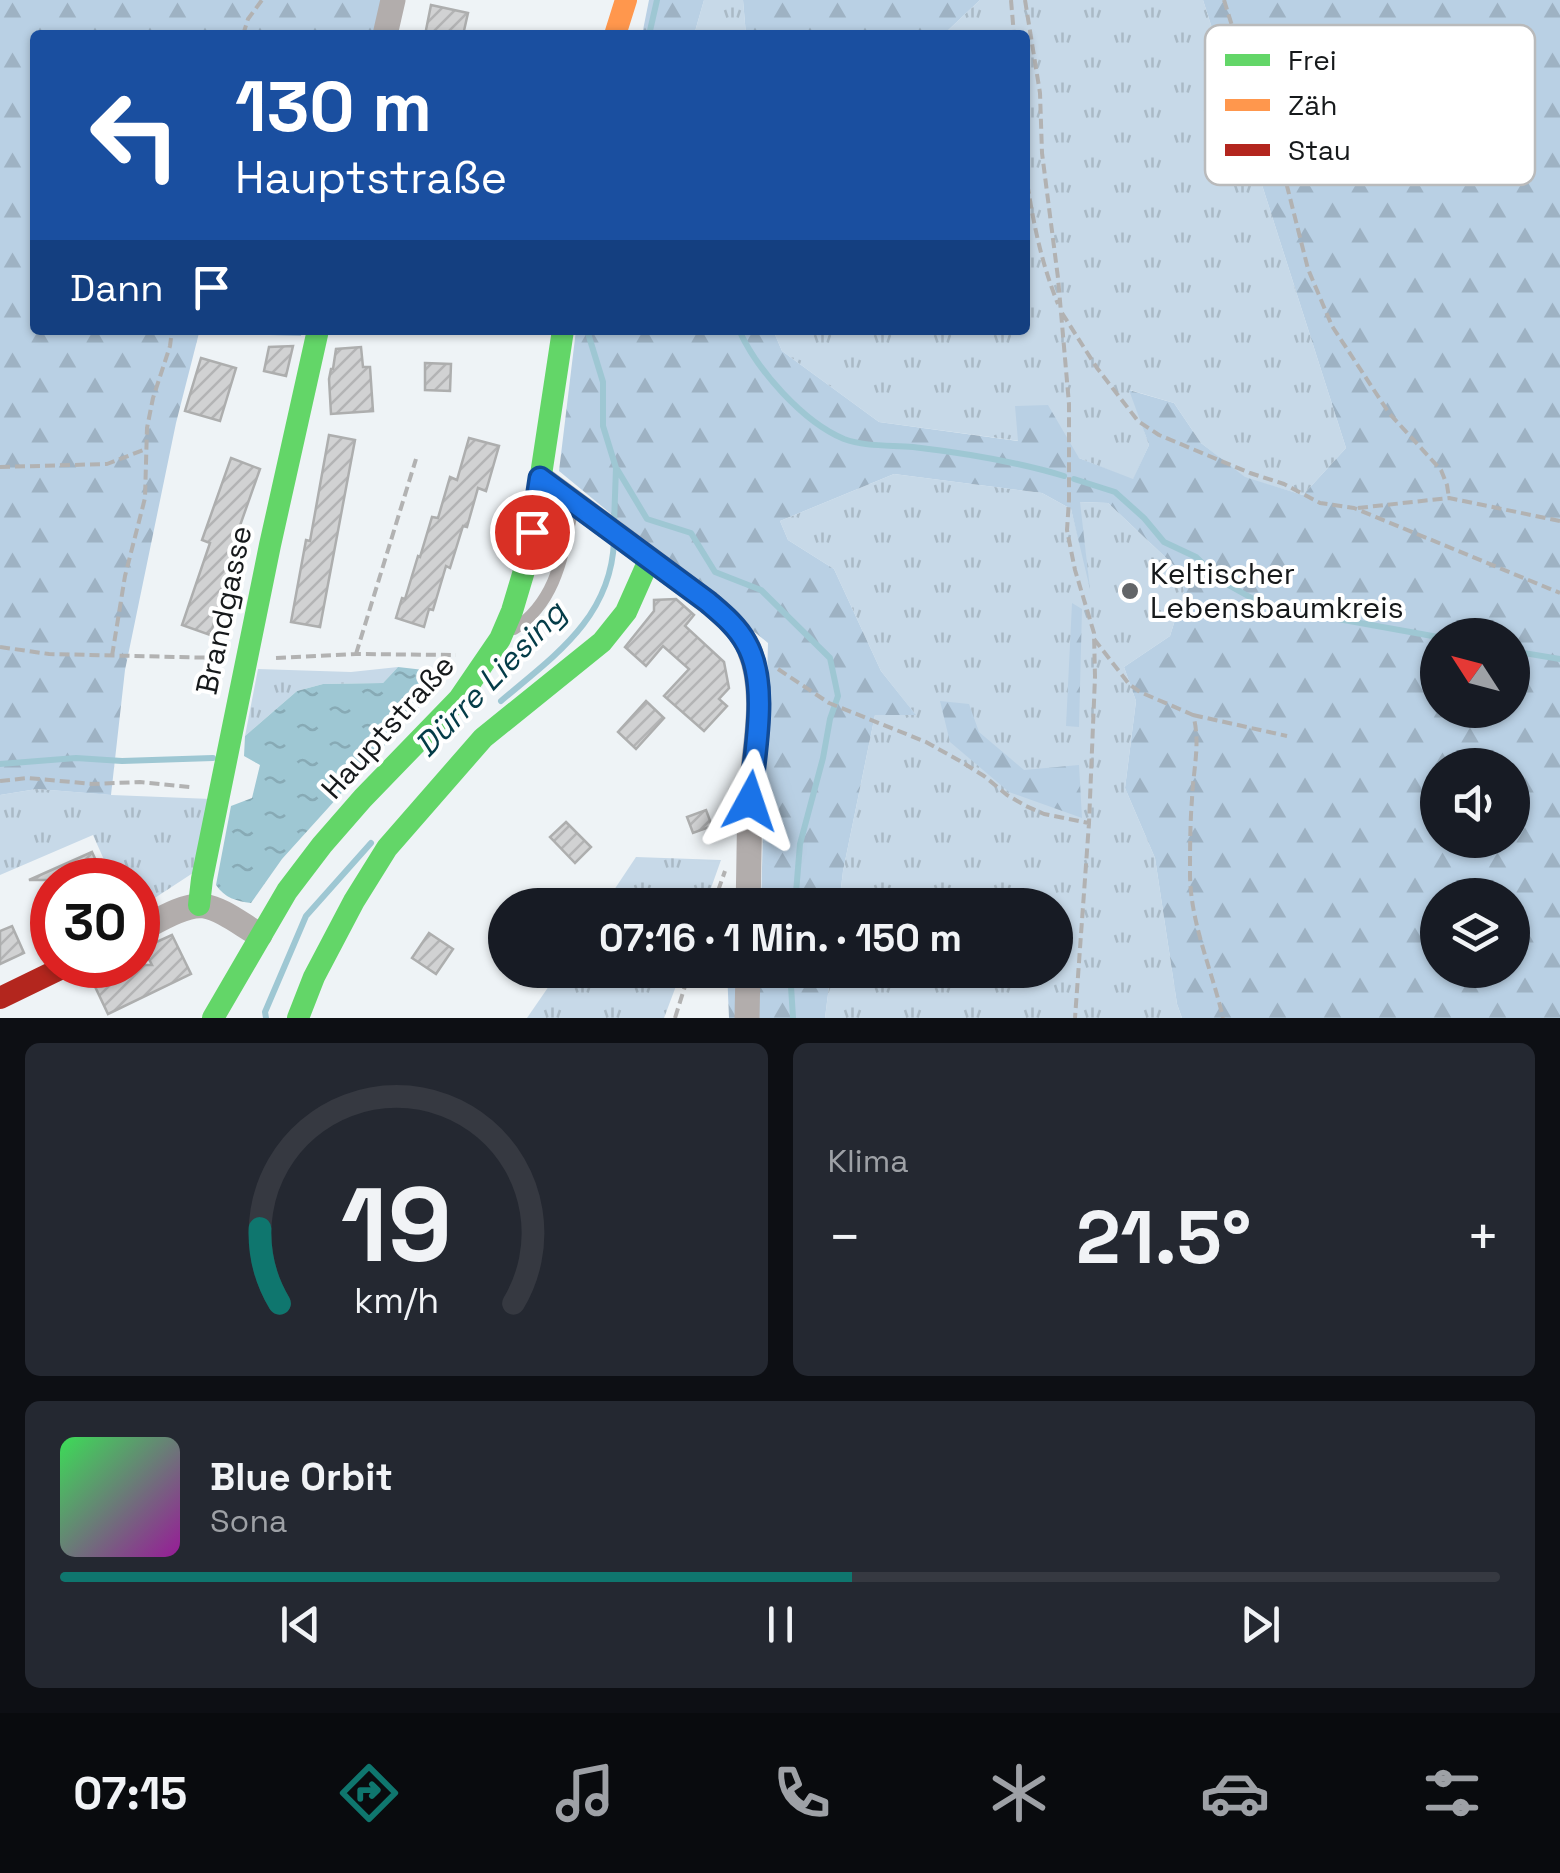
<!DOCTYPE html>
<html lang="de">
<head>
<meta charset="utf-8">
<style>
	body { margin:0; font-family:"Space Grotesk",sans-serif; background:#242831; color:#f1f3f6; height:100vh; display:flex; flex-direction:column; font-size:38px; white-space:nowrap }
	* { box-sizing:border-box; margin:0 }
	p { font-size:32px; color:#9ea1a6 }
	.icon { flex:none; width:55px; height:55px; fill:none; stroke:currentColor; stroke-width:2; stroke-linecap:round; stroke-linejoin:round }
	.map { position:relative; height:1018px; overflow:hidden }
	.details { display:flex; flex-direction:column; gap:25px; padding:25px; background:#0d0f14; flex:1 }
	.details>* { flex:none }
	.top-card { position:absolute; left:30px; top:30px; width:1000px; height:305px; border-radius:10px; box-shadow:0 2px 8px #0004; background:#1a4fa0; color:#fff; overflow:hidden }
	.needle { width:65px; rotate:306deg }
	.tools { position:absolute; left:1420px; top:618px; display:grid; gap:20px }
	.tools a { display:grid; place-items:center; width:110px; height:110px; border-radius:50%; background:#171b24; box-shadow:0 2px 8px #0004; font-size:50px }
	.speed { position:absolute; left:30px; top:858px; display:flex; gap:20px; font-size:50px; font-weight:700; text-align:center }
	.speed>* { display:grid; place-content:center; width:130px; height:130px; border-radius:50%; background:#171b24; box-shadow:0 2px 8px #0004; line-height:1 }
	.speed .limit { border:15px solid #d22; background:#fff; color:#111 }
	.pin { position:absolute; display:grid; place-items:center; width:85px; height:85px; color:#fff; margin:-42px; border:5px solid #fff; border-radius:50%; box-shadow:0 2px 10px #0007 }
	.me { position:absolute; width:110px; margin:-55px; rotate:5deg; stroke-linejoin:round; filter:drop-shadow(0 0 8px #0008) }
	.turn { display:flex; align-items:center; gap:35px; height:210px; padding:0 40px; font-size:45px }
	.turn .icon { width:130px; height:130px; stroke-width:2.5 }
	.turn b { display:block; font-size:70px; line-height:85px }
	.then { display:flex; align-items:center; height:95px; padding:0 40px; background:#0003; gap:20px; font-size:38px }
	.big { font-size:75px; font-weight:600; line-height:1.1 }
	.details .widget { flex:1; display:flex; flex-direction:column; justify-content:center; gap:15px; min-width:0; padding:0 35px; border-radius:15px; background:#242831 }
	.details .dial { align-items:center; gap:0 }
	.dial svg { height:260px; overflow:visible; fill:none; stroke:#363941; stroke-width:7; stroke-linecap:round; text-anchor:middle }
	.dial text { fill:#f1f3f6; stroke:none }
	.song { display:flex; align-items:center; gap:30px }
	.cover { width:120px; height:120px; border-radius:15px; background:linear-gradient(135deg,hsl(130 70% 55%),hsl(300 70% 35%)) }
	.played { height:10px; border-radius:5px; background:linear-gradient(90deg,#0f766e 55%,#363941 55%) }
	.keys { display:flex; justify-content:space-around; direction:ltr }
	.heat { display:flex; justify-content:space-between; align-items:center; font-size:55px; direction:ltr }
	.details .tiles { flex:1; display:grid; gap:25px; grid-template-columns:1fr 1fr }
	.widget:last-child { grid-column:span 2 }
	.trip { position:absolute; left:488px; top:888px; width:585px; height:100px; border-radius:50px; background:#171b24; box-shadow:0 2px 8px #0004; font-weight:600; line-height:100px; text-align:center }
	.menu { display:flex; height:160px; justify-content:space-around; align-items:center; background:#090b0e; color:#9ea1a6 }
	.menu .icon { width:70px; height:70px }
	.menu .selected { color:#0f766e }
	.menu b { font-size:45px; color:#f1f3f6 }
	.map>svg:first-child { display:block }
	.grass { fill:url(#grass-tufts) }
	.forest { fill:url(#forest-firs); fill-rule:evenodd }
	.water { fill:url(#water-ripples) }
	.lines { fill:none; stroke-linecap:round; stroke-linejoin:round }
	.stream { stroke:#9ec7d3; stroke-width:6 }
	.building { fill:url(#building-hatch); stroke:#adaeae; stroke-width:2.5 }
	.path { stroke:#b2b2b2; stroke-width:4; stroke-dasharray:10 5; stroke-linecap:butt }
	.lane { stroke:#b2adac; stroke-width:12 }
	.street { stroke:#b2adac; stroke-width:25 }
	.fast { stroke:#63d668; stroke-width:22 }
	.slow { stroke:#ff974d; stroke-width:22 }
	.jam { stroke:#b3261e; stroke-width:22 }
	.route-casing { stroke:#114b97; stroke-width:25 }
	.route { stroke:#1a73e8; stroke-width:18 }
	.poi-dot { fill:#626568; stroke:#fff; stroke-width:4 }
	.labels { text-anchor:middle; stroke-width:8; stroke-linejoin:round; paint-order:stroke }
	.poi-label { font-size:30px; fill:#16191b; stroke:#fff; text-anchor:start }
	.street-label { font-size:30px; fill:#16191b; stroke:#fff }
	.water-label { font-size:32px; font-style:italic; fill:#043c48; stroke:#fff }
	.key { fill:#fff; stroke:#b9babb; stroke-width:2.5 }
	.key-label { font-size:28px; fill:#16191b }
</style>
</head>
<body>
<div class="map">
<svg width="1560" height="1018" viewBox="0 0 1560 1018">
	<defs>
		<pattern id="grass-tufts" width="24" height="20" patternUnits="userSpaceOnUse" patternTransform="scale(2.5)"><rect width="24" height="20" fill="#c7d9e8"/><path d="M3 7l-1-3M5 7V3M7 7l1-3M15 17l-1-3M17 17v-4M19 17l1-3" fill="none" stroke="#aabac6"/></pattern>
		<pattern id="forest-firs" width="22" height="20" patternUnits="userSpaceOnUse" patternTransform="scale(2.5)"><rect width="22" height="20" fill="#b9d0e4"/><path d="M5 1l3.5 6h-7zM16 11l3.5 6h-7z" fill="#9eb2c3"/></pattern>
		<pattern id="water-ripples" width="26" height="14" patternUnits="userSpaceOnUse" patternTransform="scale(2.5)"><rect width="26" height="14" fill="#9ec7d3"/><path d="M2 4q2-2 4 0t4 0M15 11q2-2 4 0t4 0" fill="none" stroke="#87aab5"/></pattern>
		<pattern id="building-hatch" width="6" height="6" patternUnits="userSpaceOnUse" patternTransform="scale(2.5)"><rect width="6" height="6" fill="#d1d2d3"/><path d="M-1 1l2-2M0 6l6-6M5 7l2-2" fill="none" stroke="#b3b4b5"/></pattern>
	</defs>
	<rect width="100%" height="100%" fill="#eef3f6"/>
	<path class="grass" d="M704,0h39l3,35h-52z
		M980,0h223l143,448 -43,47 -58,-17 -44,-35 -27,-40 -44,-13 19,55 -16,35 -54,-22 -60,-17 -140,-19 -97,-71 -9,-21h252v-295h-82z
		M894,474l148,19 29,16 17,66 -9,-73 29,1 73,69 3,19 -14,45 -46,31 12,34 -11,87 30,70 22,146 5,14h-357l6,-48h224v-65h-216l4,-34 32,-156 40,-1 -34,-43 -47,-102 -46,-29 -8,-19z
		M398,667l-15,16 -60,1 -26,7 -52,45 13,-67 93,3z
		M37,789l75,6 99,4 -12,70 -61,40v-29h-25l-20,-45 -93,40v-80z
		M636,857l85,3 -16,45h-101z
		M560,970h122l-18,48h-137z"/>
	<path class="forest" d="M0,0h381l-8,35h-338v295h267l-1,6 -102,-3 -23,90 -51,247 -14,125 -74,-6 -37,6z
		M649,0h55l-10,35h-52z
		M743,0h237l-37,35h-197z
		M1203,0h357v1018h-378l-5,-14 -22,-146 -30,-70 11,-87 -12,-34 46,-31 14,-45 -3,-19 -73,-69 -28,-1 10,87 -19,-80 -29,-16 -148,-19 -114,47 8,19 46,29 47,102 35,44h-41l-32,156 -4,34h-78l7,-262 -209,-172 17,-141h197l9,21 97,71 139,19 -3,-35 33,-1 31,53 54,21 16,-34 -20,-55 45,13 27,40 44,34 58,18 43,-47zM1438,635h74v75h-74zM1438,765h74v75h-74zM1438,895h74v75h-74z
		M1072,603l10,6 -3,118 -13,-1z
		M940,701l29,3 10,28 45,38 55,-5 3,53 -73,-26 -59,-50z
		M727,970h104l-6,48h-96z"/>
	<path class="water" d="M398,667l52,6 -168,186 -31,44c-15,-2 -26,-5 -35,-18l15,-79 21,-8 8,-33 -16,-9 1,-20 52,-45 26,-7 60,-1z"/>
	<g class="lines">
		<path class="stream" d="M649,35l8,-35
			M587,330l16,52v44l13,42 -2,56
			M739,330c18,40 64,92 105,109 21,8 47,6 69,8 51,6 102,14 151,29
			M617,469l30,50 44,14 24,39 46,18 69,68 8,38 -8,23 -7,39 -23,86 -5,61
			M1074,479l41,13 29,26 20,24 32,15 25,24 45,25 172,31
			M1512,651l48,8
			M501,701c53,-45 110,-83 113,-160
			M0,764l76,-6 46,3 91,-3
			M790,970l3,48
			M266,1018l-1,-6 41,-96 65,-73"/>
	</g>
	<path class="building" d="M431,5l37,8 -5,22h-38z
		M293,346l-7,30 -22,-5 5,-24z
		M361,347l2,20h7l3,44 -42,3 -2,-35 2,-10h2l3,-20z
		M201,358l35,10 -16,53 -35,-10z
		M425,363l26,1 -1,27 -25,-1z
		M329,435l26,5 -35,187 -29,-5 15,-82 4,1z
		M469,438l30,8 -13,45 -8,-3 -11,39 -4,-1 -13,42 -4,-2 -13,44 -4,-1 -5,18 -28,-9 6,-20 3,1 13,-43 2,1 12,-40 6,1 12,-41 7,3z
		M231,458l29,11 -29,82 7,2 -28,82 -28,-10 28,-82 -8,-3z
		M676,599l18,16 -9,11 39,36 5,26 -10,11 8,7 -23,25 -40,-35 25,-27 -26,-23 -17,20 -21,-19 29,-36v-11z
		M646,701l18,17 -28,31 -18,-17z
		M706,810l6,16 -19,7 -6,-16z
		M566,822l25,25 -16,16 -25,-26z
		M92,852l13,28h-76z
		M12,926l12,27 -24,11v-33z
		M429,933l24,16 -17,25 -24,-16z
		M172,935l19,39 -83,40 -17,-36 28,-13h33l-9,-17z"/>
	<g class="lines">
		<path class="path" d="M1011,0l3,35
			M1025,0l15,93 2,60 16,125 11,126v96l-2,30 8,40 19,63 1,44 -6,146 -14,195
			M1224,0l39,125 21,49 24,95 24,57 57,87 52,57 6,15 2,13
			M243,35l5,-16 14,-19
			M1025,169c7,47 15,91 33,135
			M1062,313l35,55 41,53 21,14 91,38 34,11 36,19 34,5 206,85
			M0,467l107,-3 39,-15
			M1358,508l91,-10 111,23
			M1094,639l35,45 11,8 53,23c8,27 0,56 -1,84 -2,25 -2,51 -2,77 1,49 22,94 33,142
			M0,647l49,7 172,4
			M356,654l60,-195
			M112,656l13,-80 20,-78 2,-70 6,-30 17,-52 2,-16
			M276,658l80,-4 100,1
			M778,669l51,34 97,39 34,19 24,15 23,19 19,11 18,8 45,9
			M1193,715l94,21
			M0,781l28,-3 65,6 47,-2 50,5
			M713,905l12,-34
			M675,1018l15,-48"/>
		<path class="lane" d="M514,629c44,-28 49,-78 60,-126"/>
		<path class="street" d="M385,35l8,-35
			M541,478l167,124c15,13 33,27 41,47 20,48 3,104 1,154 -1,34 -1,68 -2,102
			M138,931c16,-8 47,-28 66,-25 19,3 39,20 56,29
			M747,1018l1,-48"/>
		<path class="fast" d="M199,905l3,-26 68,-334 48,-215
			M213,1018l74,-127 35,-46 41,-47 96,-99 41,-60 12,-28 17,-57 34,-224
			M298,1018l16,-41 40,-76 33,-53 96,-110 119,-96 24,-30 24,-54"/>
		<path class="slow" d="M615,35l11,-35"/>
		<path class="jam" d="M0,998l68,-33"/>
	</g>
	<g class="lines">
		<defs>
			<path id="route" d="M532,532l8,-54 168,124c14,12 29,24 38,41 24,41 8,112 4,158"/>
		</defs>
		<use href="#route" class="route-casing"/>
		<use href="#route" class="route"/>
	</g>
	<circle class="poi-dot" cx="1130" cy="591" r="10"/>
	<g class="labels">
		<g class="poi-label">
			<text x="1150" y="584">Keltischer<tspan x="1150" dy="34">Lebensbaumkreis</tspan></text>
		</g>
		<g class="street-label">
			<text transform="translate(224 610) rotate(-78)" y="10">Brandgasse</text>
			<text transform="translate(388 727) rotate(-48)" y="10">Hauptstraße</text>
		</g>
		<g class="water-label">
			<text transform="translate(490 679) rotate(-46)" y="11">Dürre Liesing</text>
		</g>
	</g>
	<rect x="1205" y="25" width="330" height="160" rx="15" class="key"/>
	<rect x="1225" y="54" width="45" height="12" fill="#63d668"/>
	<rect x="1225" y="99" width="45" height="12" fill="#ff974d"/>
	<rect x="1225" y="144" width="45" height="12" fill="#b3261e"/>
	<g class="key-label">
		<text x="1288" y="70">Frei</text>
		<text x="1288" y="115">Zäh</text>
		<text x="1288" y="160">Stau</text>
	</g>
</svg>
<div class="tools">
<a><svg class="needle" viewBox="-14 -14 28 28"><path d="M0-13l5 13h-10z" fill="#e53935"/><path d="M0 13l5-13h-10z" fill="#9ea1a6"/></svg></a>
<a><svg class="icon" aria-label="sound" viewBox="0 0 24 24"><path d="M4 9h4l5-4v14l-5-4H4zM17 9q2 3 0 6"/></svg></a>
<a><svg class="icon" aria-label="layers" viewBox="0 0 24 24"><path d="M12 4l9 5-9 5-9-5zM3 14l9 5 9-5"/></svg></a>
</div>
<div class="speed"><div class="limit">30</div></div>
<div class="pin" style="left:532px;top:532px;background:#d93025"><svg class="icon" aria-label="arrive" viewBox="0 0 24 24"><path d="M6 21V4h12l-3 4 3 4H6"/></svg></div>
<svg class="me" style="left:750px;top:801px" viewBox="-20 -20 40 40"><path d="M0-17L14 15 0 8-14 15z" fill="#1a73e8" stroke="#fff" stroke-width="4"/></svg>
<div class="trip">07:16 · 1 Min. · 150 m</div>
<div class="top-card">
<div class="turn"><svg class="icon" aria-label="left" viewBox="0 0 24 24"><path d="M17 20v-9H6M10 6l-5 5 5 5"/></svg><div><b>130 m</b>Hauptstraße</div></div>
<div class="then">Dann<svg class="icon" aria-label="arrive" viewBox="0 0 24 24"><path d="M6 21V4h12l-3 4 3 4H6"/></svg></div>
</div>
</div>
<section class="details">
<div class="tiles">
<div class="widget dial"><svg viewBox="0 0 100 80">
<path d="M14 69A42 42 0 1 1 86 69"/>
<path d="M14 69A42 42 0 0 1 8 46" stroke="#0f766e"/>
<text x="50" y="56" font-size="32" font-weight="700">19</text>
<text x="50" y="72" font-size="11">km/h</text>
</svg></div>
<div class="widget"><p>Klima</p>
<div class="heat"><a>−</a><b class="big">21.5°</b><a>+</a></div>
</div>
<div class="widget">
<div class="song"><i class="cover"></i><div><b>Blue Orbit</b><p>Sona</p></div></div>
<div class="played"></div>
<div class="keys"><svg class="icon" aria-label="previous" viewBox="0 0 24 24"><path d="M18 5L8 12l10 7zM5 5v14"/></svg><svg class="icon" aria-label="pause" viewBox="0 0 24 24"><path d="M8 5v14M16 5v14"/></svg><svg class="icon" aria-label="next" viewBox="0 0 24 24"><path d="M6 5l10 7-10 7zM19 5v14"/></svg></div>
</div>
</div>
</section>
<nav class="menu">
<b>07:15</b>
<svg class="icon selected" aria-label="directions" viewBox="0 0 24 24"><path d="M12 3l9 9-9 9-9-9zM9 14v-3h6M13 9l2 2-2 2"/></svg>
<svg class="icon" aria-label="music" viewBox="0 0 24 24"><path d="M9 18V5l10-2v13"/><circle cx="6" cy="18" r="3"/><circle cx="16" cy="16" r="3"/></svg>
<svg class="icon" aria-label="phone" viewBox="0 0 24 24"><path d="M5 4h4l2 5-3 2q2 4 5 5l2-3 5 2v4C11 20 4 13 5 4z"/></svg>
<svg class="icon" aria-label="climate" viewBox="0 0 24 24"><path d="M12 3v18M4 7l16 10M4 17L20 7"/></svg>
<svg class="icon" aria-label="car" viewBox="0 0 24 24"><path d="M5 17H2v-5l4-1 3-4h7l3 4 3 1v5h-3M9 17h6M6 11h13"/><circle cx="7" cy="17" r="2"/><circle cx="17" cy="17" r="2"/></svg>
<svg class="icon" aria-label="filters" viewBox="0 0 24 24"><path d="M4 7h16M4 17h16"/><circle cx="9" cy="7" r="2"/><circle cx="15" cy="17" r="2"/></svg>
</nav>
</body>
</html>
